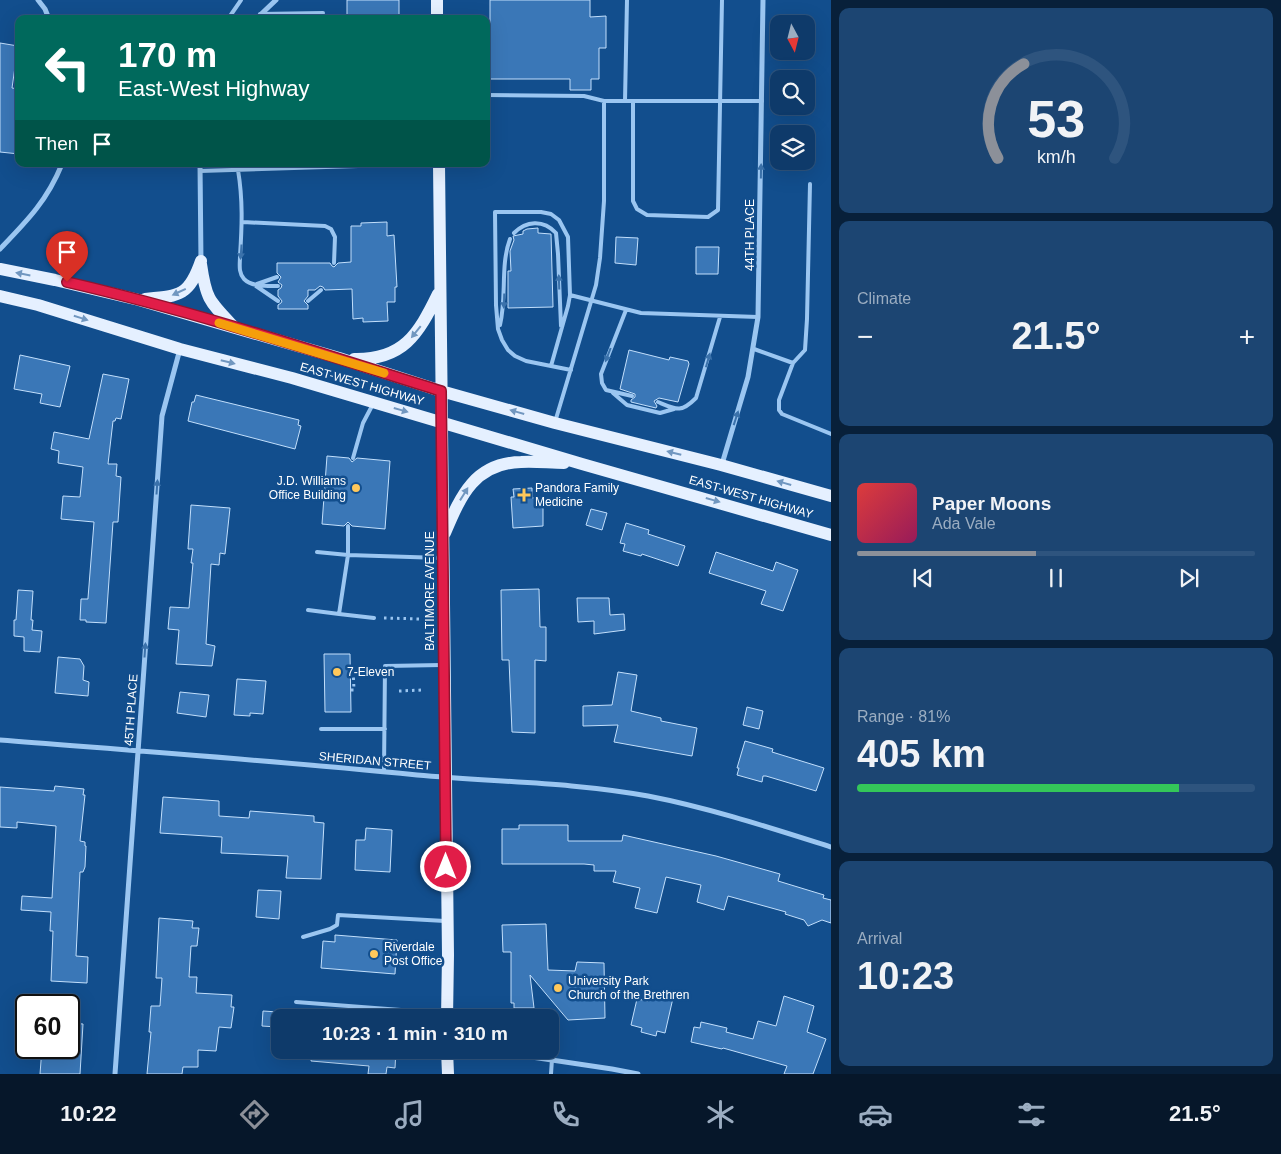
<!DOCTYPE html>
<html lang="en">
<head>
<meta charset="utf-8">
<style>
	body { margin:0; font-family:Arial,sans-serif; background:#1c4572; color:#f1f3f6; height:100vh; display:flex; flex-direction:column; font-size:19px; white-space:nowrap }
	* { box-sizing:border-box; margin:0 }
	p { font-size:16px; color:#9badc1 }
	.icon { flex:none; width:28px; height:28px; fill:none; stroke:currentColor; stroke-width:2; stroke-linecap:round; stroke-linejoin:round }
	.map { position:relative; flex:1; overflow:hidden }
	.panel { display:flex; flex-direction:column; gap:8px; padding:8px; background:#08203a; width:450px }
	.panel>* { flex:none }
	.hud { position:absolute; left:15px; top:15px; width:475px; height:152px; border-radius:10px; box-shadow:0 5px 20px #0002,0 0 0 1px #2e547e; background:#00695c; color:#fff; overflow:hidden }
	.needle { width:32px; rotate:173deg }
	.buttons { position:absolute; left:770px; top:15px; display:grid; gap:10px }
	.buttons a { display:grid; place-items:center; width:45px; height:45px; border-radius:10px; background:#0e3a6a; box-shadow:0 5px 20px #0002,0 0 0 1px #2e547e; font-size:25px }
	.speed { position:absolute; left:15px; top:994px; display:flex; gap:10px; font-size:25px; font-weight:700; text-align:center }
	.speed>* { display:grid; place-content:center; width:65px; height:65px; border-radius:50%; background:#0e3a6a; box-shadow:0 5px 20px #0002,0 0 0 1px #2e547e; line-height:1 }
	.speed .limit { border:2px solid #111; border-radius:8px; background:#fff; color:#111 }
	.pin { position:absolute; display:grid; place-items:center; width:42px; height:42px; color:#fff; margin:-51px -21px; border-radius:50% 50% 50% 0; rotate:-45deg; box-shadow:0 0 5px #0007 }
	.pin .icon { rotate:45deg }
	.me { position:absolute; width:55px; margin:-28px; rotate:0deg; stroke-linejoin:round; filter:drop-shadow(0 0 4px #0008) }
	.turn { display:flex; align-items:center; gap:18px; height:105px; padding:0 20px; font-size:22px }
	.turn .icon { width:65px; height:65px; stroke-width:2.5 }
	.turn b { display:block; font-size:35px; line-height:42px }
	.then { display:flex; align-items:center; height:48px; padding:0 20px; background:#0003; gap:10px; font-size:19px }
	.big { font-size:38px; font-weight:700; line-height:1.1 }
	.panel .card { flex:1; display:flex; flex-direction:column; justify-content:center; gap:8px; min-width:0; padding:0 18px; border-radius:10px; background:#1c4572 }
	.panel .dial { align-items:center; gap:0 }
	.dial svg { height:130px; overflow:visible; fill:none; stroke:#2e547e; stroke-width:7; stroke-linecap:round; text-anchor:middle }
	.dial text { fill:#f1f3f6; stroke:none }
	.song { display:flex; align-items:center; gap:15px }
	.cover { width:60px; height:60px; border-radius:8px; background:linear-gradient(135deg,hsl(0 70% 55%),hsl(330 70% 35%)) }
	.played { height:5px; border-radius:2px; background:linear-gradient(90deg,#8c9099 45%,#2e547e 45%) }
	.keys { display:flex; justify-content:space-around; direction:ltr }
	.heat { display:flex; justify-content:space-between; align-items:center; font-size:28px; direction:ltr }
	.charge { height:8px; border-radius:4px; background:linear-gradient(90deg,#34c759 81%,#2e547e 0) }
	.trip { position:absolute; left:271px; top:1009px; width:288px; height:50px; border-radius:10px; background:#0e3a6a; box-shadow:0 5px 20px #0002,0 0 0 1px #2e547e; font-weight:700; line-height:50px; text-align:center }
	.tab-bar { display:flex; height:80px; justify-content:space-around; align-items:center; background:#06172a; color:#9badc1 }
	.tab-bar .icon { width:35px; height:35px }
	.tab-bar .current { color:#8c9099 }
	.tab-bar b { font-size:22px; color:#f1f3f6 }
	main { display:flex; flex:1; min-height:0 }
	.map>svg:first-child { display:block }
	.building { fill:#3a77b7; stroke:#c2dffc }
	.lines { fill:none; stroke-linecap:round; stroke-linejoin:round }
	.path { stroke:#9bc6f1; stroke-width:3; stroke-dasharray:2.5 4; stroke-linecap:butt }
	.service { stroke:#9bc6f1; stroke-width:4 }
	.minor { stroke:#9bc6f1; stroke-width:5 }
	.primary { stroke:#e5f0ff; stroke-width:12 }
	.oneway { fill:#3b72ab }
	.oneway2 { fill:#7197c0 }
	.route-casing { stroke:#92132f; stroke-width:12 }
	.route { stroke:#e11d48; stroke-width:9 }
	.slow { stroke:#f59e0b; stroke-width:9 }
	.poi-dot { fill:#ffc85b; stroke:#124e8d; stroke-width:2 }
	.labels { text-anchor:middle; stroke-width:5; stroke-linejoin:round; paint-order:stroke }
	.street-label { font-size:12px; fill:#fff; stroke:#124e8d }
	.poi-label { font-size:12px; fill:#fff; stroke:#124e8d; text-anchor:start }
</style>
</head>
<body>
<main>
<div class="map">
<svg width="831" height="1074" viewBox="0 0 831 1074">
	<rect width="100%" height="100%" fill="#124e8d"/>
	<path class="building" d="M347,0h52v19h-52z
		M490,0h100v17l16,-1v32h-7v31h-8v11h-21v-11h-80z
		M0,43l18,3 -6,42 7,1v65l-19,-2z
		M387,222v14l7,-1 3,52h-2v15h-8l1,19 -25,1v-4l-10,1 -1,-30 -27,1 -2,-3 -3,-1 -5,4h-7v6l-4,5 4,4v4h-30v-4l3,-2 1,-2 -4,-5v-6l3,-2 1,-3 -4,-3 3,-5 -4,-4v-10h53l2,3 2,1 4,-4 13,-1v-36h10v-3z
		M538,228v5l13,1 2,73 -45,1v-37h3l-1,-20 4,-11 -1,-4 10,-2v-3l4,-2z
		M616,237l22,1 -2,27 -21,-2z
		M696,247h23l-1,27h-22z
		M629,350l40,10 1,-3 18,4 1,3 -11,38 -19,-4 -5,3 3,5 -1,2 -25,-6v-2l4,-3v-3l-15,-5z
		M20,355l50,11 -10,41 -20,-4 2,-9 -28,-5z
		M103,374l26,5 -8,40 -5,-1 -1,3h-2l-5,43h9l-1,12 5,1 -3,45h-5l-7,101 -20,-1v-2h-6l1,-21h7v-1l6,-76 -33,-3 2,-23 17,1 3,-30 -25,-4 1,-12 -8,-2 3,-17 35,7z
		M196,395l103,25 -1,5 3,1 -6,23 -107,-28 4,-19h2z
		M327,456l22,2 3,4 5,-4 33,3 -5,68 -33,-3 -4,-4 -4,4 -22,-2z
		M532,488v10l11,-1v29l-30,2 -2,-31h3l-1,-8z
		M191,505l39,3 -5,46 -5,-1 -1,12 -8,-1 -5,80 9,2 -3,20 -36,-2 3,-34 -11,-1 2,-22 19,1 4,-45h-2l2,-14h-5z
		M591,509l16,4 -5,17 -16,-5z
		M626,523l23,7 -1,4 37,12 -7,20 -36,-12 -1,2 -18,-5 2,-7 -5,-1z
		M716,552l57,19 3,-9 22,8 -15,41 -22,-7 5,-13 -57,-18z
		M539,589l1,38h6v34l-11,-1v73l-23,-1 -3,-72h-7l-1,-70z
		M18,590l15,1 -2,29h2l-1,10 10,1 -2,21 -16,-1v-14l-10,-1v-16h2z
		M577,598h32l1,17 14,-1 1,16 -31,4v-13l-16,1z
		M324,654h26l1,58h-26z
		M58,657l22,2 4,7 -1,14 6,2 -1,14 -33,-3z
		M618,672l19,3 -6,36 30,7v3l36,7 -5,28 -78,-14 4,-17 -35,1v-20l29,-1z
		M237,679l29,2 -3,33 -13,-1v3l-16,-1z
		M180,692l29,3 -3,22 -29,-4z
		M747,707l16,4 -4,18 -16,-4z
		M745,741l28,8 -1,3 52,16 -8,23 -50,-15h-3l-1,6 -25,-7 2,-7h-2z
		M55,786l29,3 -1,6h2l-5,46 5,1v4h1l-1,21 -2,5h-3l-4,84 12,1 -1,26 -36,-2 2,-50h-3l1,-19 -30,-2 1,-14 30,2 4,-72 -39,-4v6l-17,-1v-40l54,4z
		M163,797l56,4v15l30,2 1,-7 64,5v6l10,1 -3,56 -35,-1 2,-22 -67,-3 1,-16 -62,-4z
		M519,825h49v16h54l1,-6 93,21 64,18 -2,7 46,14 -1,3 8,2v23l-9,-3 -14,6 -4,-6 -19,-6 1,-2 -58,-16 -4,14 -27,-8 4,-17 -35,-8 -9,36 -22,-5 5,-20 -27,-6 3,-11h-22v-6l-10,-1h-82v-35h17z
		M366,828l26,2 -2,42 -35,-2 1,-30h9z
		M258,890l23,1 -2,28 -23,-2z
		M159,918l34,3 -1,7h7l-2,18h-6l-2,31h8l-1,16 36,2 -1,12h3l-3,21 -12,-1 -3,24 -18,-1v17h-15l-1,7h-35l4,-42h-2l2,-26h9l2,-28h-6z
		M546,924l2,46 27,1 2,-9 27,1 1,55 -37,2 -38,-45 4,33h-20v-5h-3v-51h-8l-1,-27z
		M335,935l62,5 -2,34 -74,-6 2,-27 12,1z
		M650,993l23,5 -8,35 -8,-2 -1,5 -15,-4 1,-4 -11,-3 6,-26 11,2z
		M784,996l30,10 -7,26 19,7 -13,35h-29l3,-8 -64,-18 -1,1 -31,-7 3,-15 6,1 1,-6 26,6 -1,4 27,7 5,-18 18,5z
		M263,1011l15,1 -1,15 -15,-1z
		M69,1023l14,1 -3,50h-40l2,-26h27z
		M312,1050h84l-1,18 -8,-1 -1,7h-18l1,-8 -58,-5z"/>
	<g class="lines">
		<path class="path" d="M384,618l37,1
			M351,690h3l-1,-22
			M399,691l23,-1"/>
		<path class="service" d="M260,14l63,-1
			M228,19l13,-19
			M486,95l98,1 20,5h158
			M625,101l2,-101
			M633,101v100l4,8 10,6 61,2 10,-7 4,-210
			M238,170c5,30 4,56 2,86 0,8 -2,16 4,23 8,8 23,7 34,7
			M200,171l190,-6 6,-1
			M810,184l-3,135 -2,31 -12,13 -14,37v10l3,4 49,20
			M495,212h46l10,2 8,6 9,17 2,58 -2,11 -17,60 -25,-5 -11,-5 -7,-6 -6,-10 -4,-11 -2,-24z
			M243,222l82,4 6,3 4,8 -1,26
			M514,233c12,-12 29,-14 42,0l2,21 3,72
			M257,284l20,-7
			M256,286l22,15
			M570,295l71,18 117,4
			M308,301l13,-11
			M626,310l-25,64 1,9 4,7 26,6
			M500,325c7,-29 0,-59 10,-86
			M754,349l39,14
			M551,366l20,4
			M613,393l14,12 33,8 14,-4
			M658,402c19,8 23,11 38,-4l24,-81
			M555,422l41,-137 4,-27 4,-57v-100
			M353,458l10,-35 10,-19
			M317,552l31,3v-29
			M308,610l31,4
			M374,618l-35,-4 9,-59 93,3
			M321,729h64
			M384,771l1,-105 57,-1
			M303,937l27,-8 7,-4 1,-10 107,6
			M296,1002l118,9 31,-1
			M551,1074l1,-15"/>
		<path class="minor" d="M38,0l7,9 4,10
			M256,19l20,-19
			M200,164l1,97
			M0,249c27,-28 47,-48 62,-85
			M722,464l26,-87 10,-60 5,-317
			M0,740c139,11 278,21 417,35 77,7 155,7 231,21 62,12 123,32 183,51
			M484,1050l128,19 26,5
			M115,1074l47,-658 18,-67"/>
		<path class="primary" d="M437,0v19
			M439,164l9,791 -1,63
			M201,264c5,35 8,37 32,62
			M0,269l55,11 84,20 200,58 102,33 114,32 166,42 110,31
			M0,296l38,9 142,44 112,29 290,86 249,71
			M145,299c35,-3 44,-3 56,-38
			M354,359c49,1 64,-24 84,-65
			M445,533c16,-38 30,-70 76,-71 14,-1 29,1 43,1
			M447,1050l1,24"/>
	</g>
	<defs><path id="oneway-solid" d="M-6-.8H1V-3.2L6.5 0L1 3.2V.8H-6Z" transform="scale(1.25)"/></defs>
	<g class="oneway">
		<use href="#oneway-solid" transform="translate(761 171) rotate(-89)"/>
		<use href="#oneway-solid" transform="translate(241 252) rotate(94)"/>
		<use href="#oneway-solid" transform="translate(559 282) rotate(-92)"/>
		<use href="#oneway-solid" transform="translate(504 301) rotate(92)"/>
		<use href="#oneway-solid" transform="translate(608 355) rotate(111)"/>
		<use href="#oneway-solid" transform="translate(708 360) rotate(-74)"/>
		<use href="#oneway-solid" transform="translate(736 418) rotate(-72)"/>
		<use href="#oneway-solid" transform="translate(157 487) rotate(-86)"/>
		<use href="#oneway-solid" transform="translate(145 650) rotate(-86)"/>
	</g>
	<g class="oneway2">
		<use href="#oneway-solid" transform="translate(23 274) rotate(-169)"/>
		<use href="#oneway-solid" transform="translate(179 292) rotate(155)"/>
		<use href="#oneway-solid" transform="translate(81 318) rotate(17)"/>
		<use href="#oneway-solid" transform="translate(416 332) rotate(129)"/>
		<use href="#oneway-solid" transform="translate(228 362) rotate(14)"/>
		<use href="#oneway-solid" transform="translate(401 410) rotate(16)"/>
		<use href="#oneway-solid" transform="translate(517 412) rotate(-164)"/>
		<use href="#oneway-solid" transform="translate(674 453) rotate(-166)"/>
		<use href="#oneway-solid" transform="translate(784 483) rotate(-164)"/>
		<use href="#oneway-solid" transform="translate(464 494) rotate(-58)"/>
		<use href="#oneway-solid" transform="translate(713 500) rotate(16)"/>
	</g>
	<g class="lines">
		<defs>
			<path id="route" d="M67,282c126,29 250,70 374,109l5,476"/>
		</defs>
		<use href="#route" class="route-casing"/>
		<use href="#route" class="route"/>
		<path class="slow" d="M219,323l165,50"/>
	</g>
	<g class="poi-dot">
		<circle cx="356" cy="488" r="5"/>
		<path d="M521.5 487.5h5v5h5v5h-5v5h-5v-5h-5v-5h5z"/>
		<circle cx="337" cy="672" r="5"/>
		<circle cx="374" cy="954" r="5"/>
		<circle cx="558" cy="988" r="5"/>
	</g>
	<g class="labels">
		<g class="street-label">
			<text transform="translate(750 235) rotate(-90)" y="4">44TH PLACE</text>
			<text transform="translate(362 384) rotate(16)" y="4">EAST-WEST HIGHWAY</text>
			<text transform="translate(751 497) rotate(16)" y="4">EAST-WEST HIGHWAY</text>
			<text transform="translate(430 591) rotate(-90)" y="4">BALTIMORE AVENUE</text>
			<text transform="translate(131 710) rotate(-86)" y="4">45TH PLACE</text>
			<text transform="translate(375 761) rotate(5)" y="4">SHERIDAN STREET</text>
		</g>
		<g class="poi-label">
			<text x="346" y="485" text-anchor="end">J.D. Williams<tspan x="346" dy="14">Office Building</tspan></text>
			<text x="535" y="492">Pandora Family<tspan x="535" dy="14">Medicine</tspan></text>
			<text x="347" y="676">7-Eleven</text>
			<text x="384" y="951">Riverdale<tspan x="384" dy="14">Post Office</tspan></text>
			<text x="568" y="985">University Park<tspan x="568" dy="14">Church of the Brethren</tspan></text>
		</g>
	</g>
</svg>
<div class="buttons">
<a><svg class="needle" viewBox="-14 -14 28 28"><path d="M0-13l5 13h-10z" fill="#e53935"/><path d="M0 13l5-13h-10z" fill="#9badc1"/></svg></a>
<a><svg class="icon" aria-label="search" viewBox="0 0 24 24"><circle cx="10" cy="10" r="6"/><path d="M15 15l6 6"/></svg></a>
<a><svg class="icon" aria-label="layers" viewBox="0 0 24 24"><path d="M12 4l9 5-9 5-9-5zM3 14l9 5 9-5"/></svg></a>
</div>
<div class="speed"><div class="limit">60</div></div>
<div class="pin" style="left:67px;top:282px;background:#d93025"><svg class="icon" aria-label="arrive" viewBox="0 0 24 24"><path d="M6 21V4h12l-3 4 3 4H6"/></svg></div>
<svg class="me" style="left:446px;top:867px" viewBox="-20 -20 40 40"><circle r="17" fill="#e11d48" stroke="#fff" stroke-width="3"/><path d="M0-11L8 9 0 5-8 9z" fill="#fff"/></svg>
<div class="trip">10:23 · 1 min · 310 m</div>
<div class="hud">
<div class="turn"><svg class="icon" aria-label="left" viewBox="0 0 24 24"><path d="M17 20v-9H6M10 6l-5 5 5 5"/></svg><div><b>170 m</b>East-West Highway</div></div>
<div class="then">Then<svg class="icon" aria-label="arrive" viewBox="0 0 24 24"><path d="M6 21V4h12l-3 4 3 4H6"/></svg></div>
</div>
</div>
<section class="panel">
<div class="card dial"><svg viewBox="0 0 100 80">
<path d="M14 69A42 42 0 1 1 86 69"/>
<path d="M14 69A42 42 0 0 1 30 11" stroke="#8c9099"/>
<text x="50" y="56" font-size="32" font-weight="700">53</text>
<text x="50" y="72" font-size="11">km/h</text>
</svg></div>
<div class="card"><p>Climate</p>
<div class="heat"><a>−</a><b class="big">21.5°</b><a>+</a></div>
</div>
<div class="card">
<div class="song"><i class="cover"></i><div><b>Paper Moons</b><p>Ada Vale</p></div></div>
<div class="played"></div>
<div class="keys"><svg class="icon" aria-label="previous" viewBox="0 0 24 24"><path d="M18 5L8 12l10 7zM5 5v14"/></svg><svg class="icon" aria-label="pause" viewBox="0 0 24 24"><path d="M8 5v14M16 5v14"/></svg><svg class="icon" aria-label="next" viewBox="0 0 24 24"><path d="M6 5l10 7-10 7zM19 5v14"/></svg></div>
</div>
<div class="card"><p>Range · 81%</p><b class="big">405 km</b><div class="charge"></div></div>
<div class="card"><p>Arrival</p><b class="big">10:23</b></div>
</section>
</main>
<nav class="tab-bar">
<b>10:22</b>
<svg class="icon current" aria-label="directions" viewBox="0 0 24 24"><path d="M12 3l9 9-9 9-9-9zM9 14v-3h6M13 9l2 2-2 2"/></svg>
<svg class="icon" aria-label="music" viewBox="0 0 24 24"><path d="M9 18V5l10-2v13"/><circle cx="6" cy="18" r="3"/><circle cx="16" cy="16" r="3"/></svg>
<svg class="icon" aria-label="phone" viewBox="0 0 24 24"><path d="M5 4h4l2 5-3 2q2 4 5 5l2-3 5 2v4C11 20 4 13 5 4z"/></svg>
<svg class="icon" aria-label="climate" viewBox="0 0 24 24"><path d="M12 3v18M4 7l16 10M4 17L20 7"/></svg>
<svg class="icon" aria-label="car" viewBox="0 0 24 24"><path d="M5 17H2v-5l4-1 3-4h7l3 4 3 1v5h-3M9 17h6M6 11h13"/><circle cx="7" cy="17" r="2"/><circle cx="17" cy="17" r="2"/></svg>
<svg class="icon" aria-label="filters" viewBox="0 0 24 24"><path d="M4 7h16M4 17h16"/><circle cx="9" cy="7" r="2"/><circle cx="15" cy="17" r="2"/></svg>
<b>21.5°</b>
</nav>
</body>
</html>
